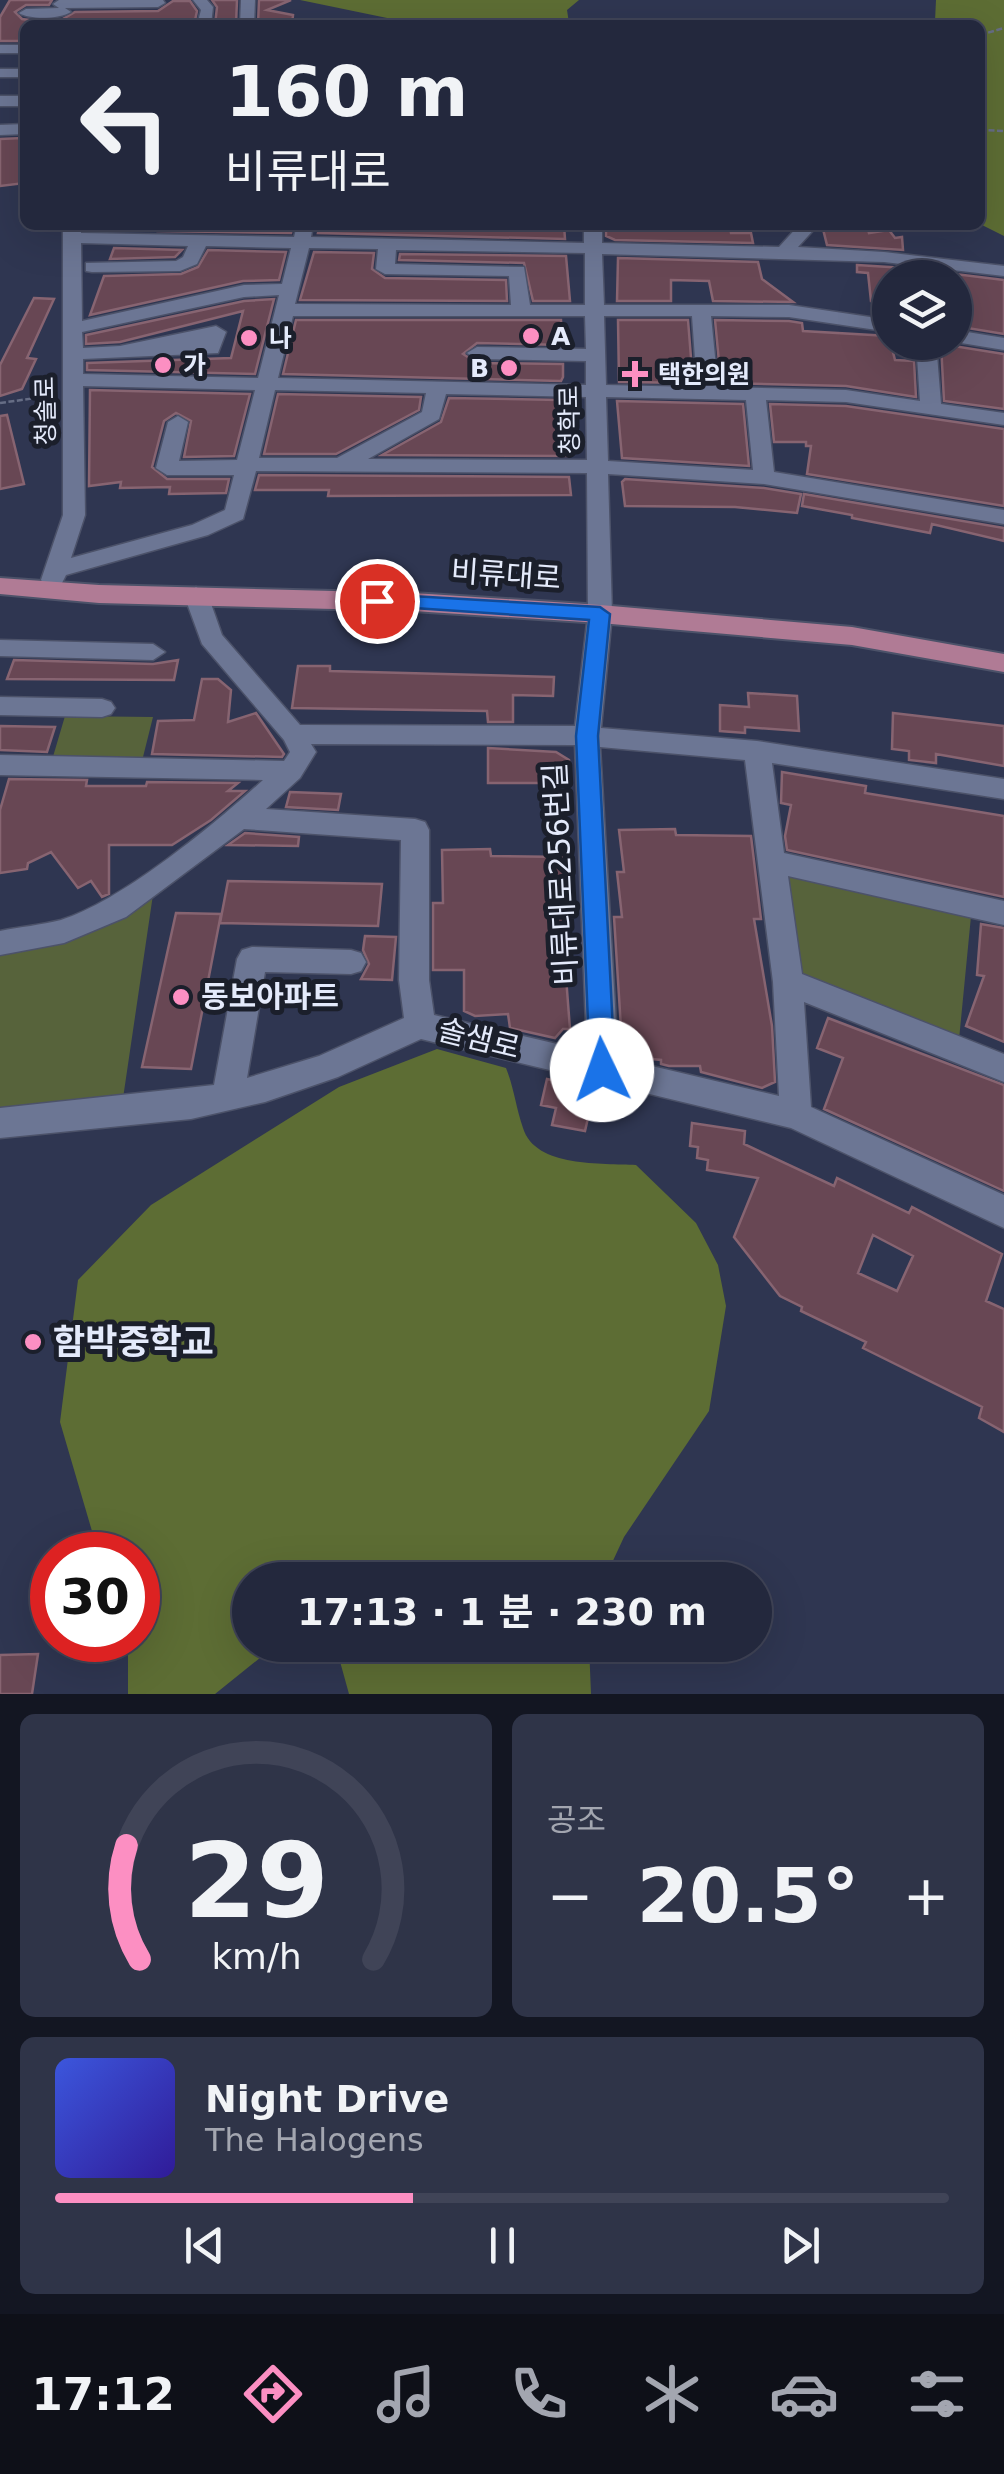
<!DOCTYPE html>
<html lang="ko">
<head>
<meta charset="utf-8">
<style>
	body { margin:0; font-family:"DejaVu Sans","Noto Sans KR",sans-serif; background:#2f3448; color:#f1f3f6; height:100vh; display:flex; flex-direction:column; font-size:38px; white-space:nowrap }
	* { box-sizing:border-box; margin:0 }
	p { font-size:32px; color:#a3a6b0 }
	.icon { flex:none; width:55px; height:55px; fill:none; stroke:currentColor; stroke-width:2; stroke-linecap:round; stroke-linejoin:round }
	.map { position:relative; height:1694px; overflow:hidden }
	.sheet { display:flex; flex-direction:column; gap:20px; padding:20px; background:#131622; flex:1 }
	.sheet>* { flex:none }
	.guide { position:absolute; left:20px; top:20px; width:965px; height:210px; border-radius:15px; box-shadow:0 10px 40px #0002,0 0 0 2px #404457; background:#23283d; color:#f1f3f6; overflow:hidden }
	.buttons { position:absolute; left:872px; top:260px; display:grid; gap:20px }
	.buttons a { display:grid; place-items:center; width:100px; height:100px; border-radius:50%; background:#23283d; box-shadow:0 10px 40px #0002,0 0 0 2px #404457; font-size:50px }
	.speed { position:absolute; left:30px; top:1532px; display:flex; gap:20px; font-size:50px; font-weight:700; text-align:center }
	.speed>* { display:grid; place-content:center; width:130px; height:130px; border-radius:50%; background:#23283d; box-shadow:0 10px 40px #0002,0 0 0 2px #404457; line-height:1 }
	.speed .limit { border:15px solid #d22; background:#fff; color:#111 }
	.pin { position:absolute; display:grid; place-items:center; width:85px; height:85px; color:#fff; margin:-42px; border:5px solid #fff; border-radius:50%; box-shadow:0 2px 10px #0007 }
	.me { position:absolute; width:110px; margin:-55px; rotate:357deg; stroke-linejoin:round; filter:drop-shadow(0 0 8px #0008) }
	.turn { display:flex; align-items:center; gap:35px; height:210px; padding:0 40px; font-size:45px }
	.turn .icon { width:130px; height:130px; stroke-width:2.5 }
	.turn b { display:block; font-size:70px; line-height:85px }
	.big { font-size:75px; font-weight:700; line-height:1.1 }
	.sheet .tile { flex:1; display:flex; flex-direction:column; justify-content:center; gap:15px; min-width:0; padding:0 35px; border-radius:15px; background:#2f3448 }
	.sheet .dial { align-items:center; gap:0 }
	.dial svg { height:260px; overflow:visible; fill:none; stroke:#404457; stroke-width:7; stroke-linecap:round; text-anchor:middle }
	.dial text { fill:#f1f3f6; stroke:none }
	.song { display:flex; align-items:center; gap:30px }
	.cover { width:120px; height:120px; border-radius:15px; background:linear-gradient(135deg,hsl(230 70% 55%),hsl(250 70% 35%)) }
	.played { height:10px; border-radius:5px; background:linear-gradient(90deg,#fc8fc2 40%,#404457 40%) }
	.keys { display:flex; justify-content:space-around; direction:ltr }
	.heat { display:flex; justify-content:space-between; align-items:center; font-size:55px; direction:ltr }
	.sheet .tiles { flex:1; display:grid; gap:20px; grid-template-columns:1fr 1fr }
	.tile:last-child { grid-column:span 2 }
	.trip { position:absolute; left:232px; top:1562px; width:540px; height:100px; border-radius:50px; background:#23283d; box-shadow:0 10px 40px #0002,0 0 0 2px #404457; font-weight:700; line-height:100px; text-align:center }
	.dock { display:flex; height:160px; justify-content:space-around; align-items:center; background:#0e1018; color:#a3a6b0 }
	.dock .icon { width:70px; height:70px }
	.dock .selected { color:#fc8fc2 }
	.dock b { font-size:45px; color:#f1f3f6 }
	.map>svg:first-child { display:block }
	.green { fill:#57633b }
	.forest { fill:#5d6d34 }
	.building { fill:#684754; stroke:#876471; stroke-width:2.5; fill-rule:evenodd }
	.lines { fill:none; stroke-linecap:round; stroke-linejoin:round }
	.minor-casing { stroke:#4c5269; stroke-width:3 }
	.major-casing { stroke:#4c5269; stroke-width:4 }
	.path { stroke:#666d85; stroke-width:2.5; stroke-dasharray:6 2.5; stroke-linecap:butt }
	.minor { fill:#6c7694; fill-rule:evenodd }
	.major { fill:#b07b95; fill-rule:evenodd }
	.route { fill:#1a73e8; stroke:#114b97; stroke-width:2.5 }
	.poi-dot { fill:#fc8fc2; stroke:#1b1f2b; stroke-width:4 }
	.labels { text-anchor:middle; stroke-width:10; stroke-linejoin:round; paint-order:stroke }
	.far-poi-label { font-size:25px; font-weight:bold; fill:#e4eafb; stroke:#1b1f2b; text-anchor:start }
	.far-street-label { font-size:25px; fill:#e4eafb; stroke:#1b1f2b }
	.street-label { font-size:30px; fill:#e4eafb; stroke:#1b1f2b }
	.poi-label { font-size:30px; font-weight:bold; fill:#e4eafb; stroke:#1b1f2b; text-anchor:start }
	.near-poi-label { font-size:35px; font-weight:bold; fill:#e4eafb; stroke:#1b1f2b; text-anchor:start }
</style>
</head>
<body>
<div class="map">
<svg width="1004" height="1694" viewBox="0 0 1004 1694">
	<rect width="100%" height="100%" fill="#2f3651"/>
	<path class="green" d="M65,716l88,1 -11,44 -90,-1z
		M771,861l201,45 -14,144 -170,-68z
		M155,881l-34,231 -121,11v-180l64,-12z"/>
	<path class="forest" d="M300,0h279l-12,10 2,13 -8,2h-140z
		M936,0h68v236l-24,-12v-199h-56l11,-4z
		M437,1049l69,19c8,20 10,40 17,60 12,40 80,35 113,37l60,58 22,42 8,41 -17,105 -85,126 -20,43h-354v65h26l-61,49h-87v-54h10v-85h-39l-39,-133 18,-142 73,-75 188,-118z
		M324,1645h265l2,49h-242l-13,-47z"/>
	<path class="building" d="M10,0h42l-3,5h-23l-11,7 7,7 15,2 24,-1 14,-8 83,-1 15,-10h17l7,10 -3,14h-169v16h-25v-24z
		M212,0h25l-1,25h-21l2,-18z
		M259,0h32l-24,10 26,5 -1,10h-34z
		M22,138l3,45 -25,3v-47z
		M160,225h130l2,3 -1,5 -133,-2z
		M320,225h244l1,14 -247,-6z
		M606,225h124l1,8h20l2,10 -138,-3 -9,-4z
		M822,225h45l2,8 20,-3 6,8 7,-1 1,13 -76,-5z
		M114,248l68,2 -7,7 -65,2z
		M208,250l78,2 -7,28 -36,1 -153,34 14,-39 77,-2 17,-7z
		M314,252l60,1 -2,16 13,9 121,2 1,21 -207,-1z
		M400,254l166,2 4,45h-37l-9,-38 -125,-3z
		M618,258l140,4 4,17 31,23 -80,-1 -4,-20 -38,-1v21h-54z
		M857,265l48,3 1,10h-16v24l-19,-1 -3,-28 -11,-1z
		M955,274l49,6v54l-49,-8z
		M34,298l20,1 -27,59 9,1 -14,30 -22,7v-31z
		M274,299l-19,75 -168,-4v-7l144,-5 12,-47 -123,31 -34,2v-9l158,-34z
		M296,320h265l1,25 -85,-2 -14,11 14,9 86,1v13l-2,4 -278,-7z
		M618,320h70l5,63 -74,-1z
		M715,320l74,1 13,2 1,8 86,5 6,24 19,1 2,36 -70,-11 -125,-3z
		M941,344l63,10v55l-60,-8z
		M90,390l160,4 -16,62 -50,1 7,-36 -15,-8 -12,8 -12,46 15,12h62l-3,14 -57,1 1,-7 -50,1 1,-6 -32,4z
		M278,394l143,3 -2,13 -83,44h-72z
		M449,398l111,2 7,56 -185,-1 59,-33z
		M617,401l126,3 6,62 -127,-8z
		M770,404l76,2 158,23v77l-197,-32 4,-28h-5v-4h-32z
		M7,415l17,69 -24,5v-73z
		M259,475l310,2 2,18 -243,1 1,-6h-74z
		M625,479l139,9 37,6 -4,19 -62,-6 -110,-1 -3,-24z
		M804,494l200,34v13l-72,-17 -2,9 -78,-15v-3l-50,-9z
		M14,660l139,4 25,-4 -4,20 -167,-1z
		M298,666h32v5l224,6 -1,19 -40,-1v27h-25l-1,-11 -195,-3z
		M202,679h16l13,11 -3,32 28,-9 28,41 -2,3 -130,-3 6,-33 36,-1z
		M748,693l49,3 2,35 -54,-4v6l-25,-2v-26l29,2z
		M893,713l111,13v40l-68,-12v9l-27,-3v-9l-17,-2z
		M0,726l55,1 -8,25 -47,-2z
		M488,748l68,4 13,8 1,23h-82z
		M782,772l84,14 -1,7 139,23v81l-217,-47 -2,-14 6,-31 -10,-2z
		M9,779l78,1 -1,6h60l1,-4 91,1 -10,8h17l-34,29 -39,25h-63v49l-7,3 -11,-16 -13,7 -27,-36 -23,11 -1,6 -27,4v-63z
		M290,792l51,2 -3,16 -52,-3z
		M675,829l1,6 75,1 10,83h-7l18,107 3,56 -13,6 -61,-16 -1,-6h-31l-8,-2v-4l-29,-3 -10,-13 -8,-127h8l-5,-45h7l-5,-42z
		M245,833l54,4 -1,9 -70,-1z
		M490,849l1,7 74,1 -1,94 6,78h-7l-8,9 -45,-10 -2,-14 -33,2 -11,-5v-41h-31v-67h10l-1,-53z
		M228,881l154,3 -4,42 -158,-3z
		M176,913l45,1 -30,155 -49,-2z
		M981,924l23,4v114l-38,-16 18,-50 -7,-1z
		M365,936l31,1 -4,43 -31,-1 8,-15 -6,-14z
		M828,1018l176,67v106l-180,-82 19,-51 -26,-10z
		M547,1079l18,4 -3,11 30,7 -7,30 -33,-6 4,-17 -15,-3z
		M692,1123l53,8 -1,13 90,42 3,-8 72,35 3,-6 90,47 -16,47 18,8v123l-25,-14 3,-11 -119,-59 3,-6 -65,-31 1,-4 -22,-11 -46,-59 24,-59 -51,-8 1,-10 -11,-2 1,-11 -8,-1zM873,1235l40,21 -16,35 -39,-18z
		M38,1654l-6,40h-32v-39z"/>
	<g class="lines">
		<defs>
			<path id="minor" d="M59,0h104l2,3 -7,4 -93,1 6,4c-11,7 -41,8 -52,1l7,-4 33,-1 -6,-4z
				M193,0h14l6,7 -2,18h-14l4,-15z
				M241,0h14l-1,25h-14z
				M0,45h25v8h-25z
				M0,69h25v8h-25z
				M0,96h25v10h-25z
				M25,124v10l-25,1v-10z
				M63,225h18v8l213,4 3,-12h16l-2,12 273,6v-18h18v18l177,4 20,-22h19l-20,22 86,5 120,14v10l-120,-14 -282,-8 2,51h185l101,15v12l-101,-15 -78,-1 7,71 128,3 74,11 -4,-59h20l5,62 63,9v12l-158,-23 -80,-2 8,72 230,38v14l-240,-40 -156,-10 4,140 -11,114 156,13 247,38v20l-232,-36 12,90 220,48v24l-216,-49 14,98 202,80v28l-200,-80 7,105 193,88v33l-213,-100 -370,-89 -83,38 -73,25 -74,17 -191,19v-30l214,-23 23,-126 5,-9 10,-3 99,3 10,3 5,9 -5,9 -10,3 -86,-2 -18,106 72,-22 85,-38 -5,-38 2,-140 -157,-11 -118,88 -62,26 -64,12v-24c20,-4 41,-6 61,-11 61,-19 154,-96 202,-140l-263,-5v-20l284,6 6,-9 -6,-12 -82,-96 -18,-49 12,-8 12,8 14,40 78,90 275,1 13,-112 -1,-141 -331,-2 -13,48 -35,16 -142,40 -5,10h-16l-4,-5 22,-65zM81,243l107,3 -5,11 -7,4 -90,2v8l6,1 88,-1 17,-7 9,-18 85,2 -9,36 -38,1 -162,36zM309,248l69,1 -2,20 9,5 124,2 2,29 -216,-1zM396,250l189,3v52h-55l-6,-38 -129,-3zM279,295l-21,83 -175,-4v-15l135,-6 8,-21 -10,-6 -96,20 -37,2 -1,-16 162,-35zM293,316h292l1,33 -109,-2 -10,6 10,6 109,2v24l-308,-7zM604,316h88l5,71 -91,-2zM83,386l172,4 -18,70 -58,1 9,-39 -10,-6 -10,6 -12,46 11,7h67l-9,35 -33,15 -121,33 14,-43zM275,390l151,3 -4,19 -85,46h-78zM446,394l140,3 1,63 -219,-1 71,-40zM606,397l140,3 7,70 -145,-9zM311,744l264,1 12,306 -153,-36 -5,-35v-150l-4,-8 -10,-3 -149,-10 34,-31 16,-26zM600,747l145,13 28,222 6,114 -161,-38z
				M955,330l49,8v12l-49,-8z
				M0,640l153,4 12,8 -12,8 -153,-4z
				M0,697l102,2 9,3 4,6 -4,6 -9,3 -102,-2z"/>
			<path id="major" d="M0,578l99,7 314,8 187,12 252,22 152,27v18l-152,-27 -252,-22 -187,-12 -314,-8 -99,-9z"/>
		</defs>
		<use href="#minor" class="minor-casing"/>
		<use href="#major" class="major-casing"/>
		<path class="path" d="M980,35l24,-7
			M980,130l24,1
			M0,403l50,-7"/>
		<use href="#minor" class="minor"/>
		<use href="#major" class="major"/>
	</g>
	<path class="route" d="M377,594l223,13 10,7 -12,122 17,334 -3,8 -10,3 -9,-3 -3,-8 -14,-334 13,-116 -219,-15v-9z"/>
	<g class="poi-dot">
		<circle cx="531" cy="336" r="10"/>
		<circle cx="249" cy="338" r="10"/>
		<circle cx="163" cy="365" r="10"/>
		<circle cx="509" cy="368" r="10"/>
		<path d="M630 359h10v10h10v10h-10v10h-10v-10h-10v-10h10z"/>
		<circle cx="181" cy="997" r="10"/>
		<circle cx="33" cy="1342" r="10"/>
	</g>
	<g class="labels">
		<g class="far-poi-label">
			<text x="551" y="345">A</text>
			<text x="269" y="347">나</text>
			<text x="183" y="374">가</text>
			<text x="489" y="377" text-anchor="end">B</text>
			<text x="658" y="383">택한의원</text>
		</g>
		<g class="far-street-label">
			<text transform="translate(45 411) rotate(-91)" y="9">청솔로</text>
			<text transform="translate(569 420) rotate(-91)" y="9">청학로</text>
		</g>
		<g class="street-label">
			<text transform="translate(506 575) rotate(4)" y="10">비류대로</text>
			<text transform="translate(561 874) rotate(-93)" y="10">비류대로256번길</text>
			<text transform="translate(479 1039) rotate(14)" y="10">솔샘로</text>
		</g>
		<g class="poi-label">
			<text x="201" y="1007">동보아파트</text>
		</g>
		<g class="near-poi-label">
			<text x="53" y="1354">함박중학교</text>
		</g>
	</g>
</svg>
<div class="buttons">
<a><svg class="icon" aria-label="layers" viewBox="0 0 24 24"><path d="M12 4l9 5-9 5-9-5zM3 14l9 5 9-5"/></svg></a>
</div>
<div class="speed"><div class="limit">30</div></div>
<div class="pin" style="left:377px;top:601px;background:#d93025"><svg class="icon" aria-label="arrive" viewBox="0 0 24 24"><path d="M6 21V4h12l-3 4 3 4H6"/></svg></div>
<svg class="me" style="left:602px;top:1070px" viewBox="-20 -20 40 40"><circle r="19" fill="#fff"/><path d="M0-13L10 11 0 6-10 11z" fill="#1a73e8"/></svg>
<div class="trip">17:13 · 1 분 · 230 m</div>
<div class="guide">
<div class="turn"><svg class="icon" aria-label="left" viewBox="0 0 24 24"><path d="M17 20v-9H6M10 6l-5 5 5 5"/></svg><div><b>160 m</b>비류대로</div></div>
</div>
</div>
<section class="sheet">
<div class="tiles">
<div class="tile dial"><svg viewBox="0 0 100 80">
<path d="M14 69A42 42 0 1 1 86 69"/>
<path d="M14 69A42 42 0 0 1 10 34" stroke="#fc8fc2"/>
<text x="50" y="56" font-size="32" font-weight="700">29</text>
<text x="50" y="72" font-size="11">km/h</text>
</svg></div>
<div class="tile"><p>공조</p>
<div class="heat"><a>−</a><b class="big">20.5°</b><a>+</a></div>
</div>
<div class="tile">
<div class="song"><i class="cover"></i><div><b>Night Drive</b><p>The Halogens</p></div></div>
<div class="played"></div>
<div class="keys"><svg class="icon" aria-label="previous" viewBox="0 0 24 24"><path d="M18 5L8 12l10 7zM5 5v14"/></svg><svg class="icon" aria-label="pause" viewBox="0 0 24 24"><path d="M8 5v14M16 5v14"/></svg><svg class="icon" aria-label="next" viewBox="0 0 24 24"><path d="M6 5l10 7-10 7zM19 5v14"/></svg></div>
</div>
</div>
</section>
<nav class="dock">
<b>17:12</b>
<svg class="icon selected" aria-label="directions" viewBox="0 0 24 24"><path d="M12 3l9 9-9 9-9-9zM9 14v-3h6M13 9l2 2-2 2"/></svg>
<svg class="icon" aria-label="music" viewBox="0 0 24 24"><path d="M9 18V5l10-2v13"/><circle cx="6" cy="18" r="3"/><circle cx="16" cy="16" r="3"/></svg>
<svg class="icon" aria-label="phone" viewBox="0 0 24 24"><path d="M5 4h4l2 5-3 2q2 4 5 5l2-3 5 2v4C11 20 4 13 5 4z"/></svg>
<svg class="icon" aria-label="climate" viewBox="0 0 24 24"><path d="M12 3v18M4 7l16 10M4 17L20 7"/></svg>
<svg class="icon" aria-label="car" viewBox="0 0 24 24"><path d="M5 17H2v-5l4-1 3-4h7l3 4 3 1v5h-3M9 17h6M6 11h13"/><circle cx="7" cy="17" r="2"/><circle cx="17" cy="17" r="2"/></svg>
<svg class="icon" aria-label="filters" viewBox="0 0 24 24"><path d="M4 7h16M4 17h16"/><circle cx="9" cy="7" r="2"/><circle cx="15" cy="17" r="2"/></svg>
</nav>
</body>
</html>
